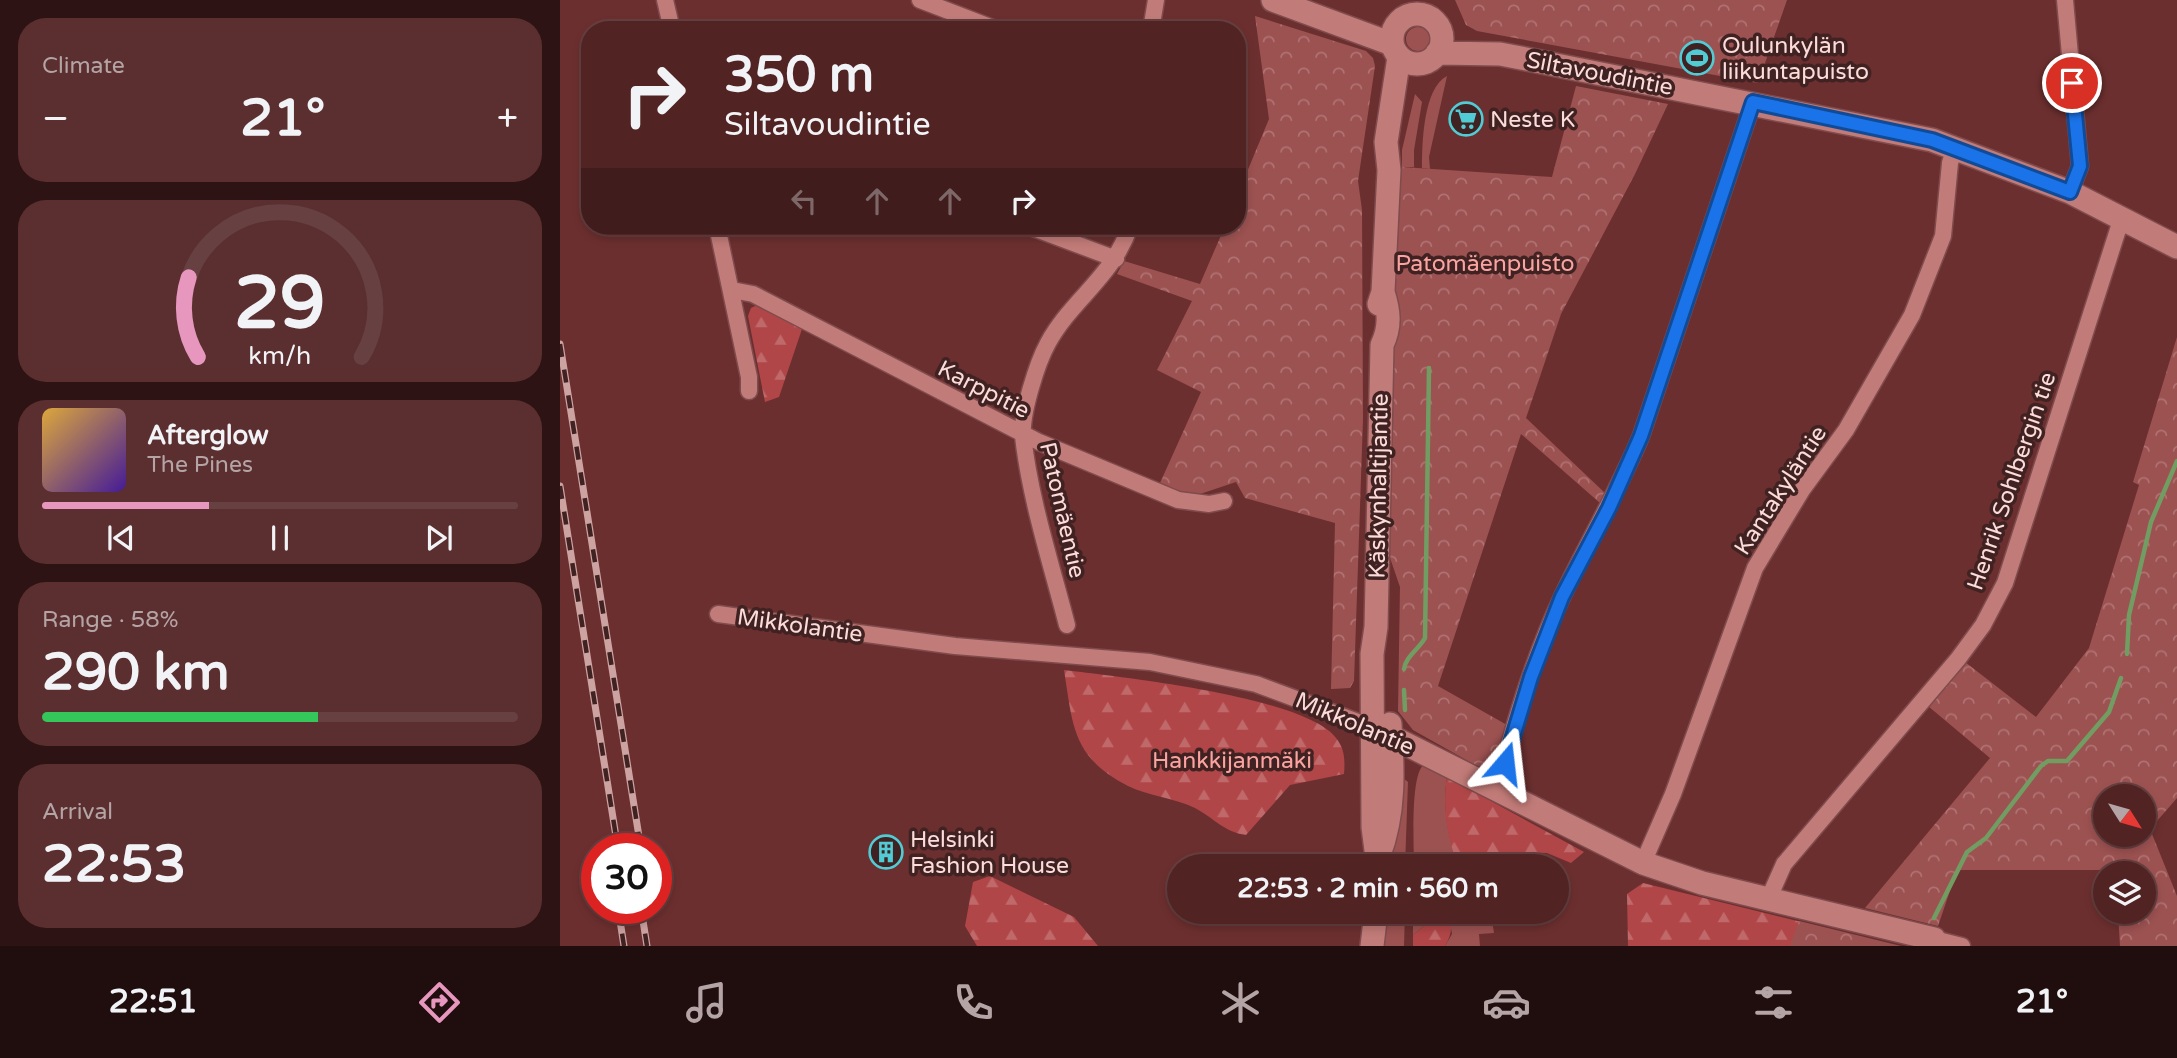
<!DOCTYPE html>
<html lang="en">
<head>
<meta charset="utf-8">
<style>
	body { margin:0; font-family:"Varela Round",sans-serif; background:#5b2f30; color:#f1f3f6; height:100vh; display:flex; flex-direction:column; font-size:26px; white-space:nowrap }
	* { box-sizing:border-box; margin:0 }
	p { font-size:23px; color:#b4a4a6 }
	.icon { flex:none; width:38px; height:38px; fill:none; stroke:currentColor; stroke-width:2; stroke-linecap:round; stroke-linejoin:round }
	.map { position:relative; flex:1; overflow:hidden }
	.drawer { display:flex; flex-direction:column; gap:18px; padding:18px; background:#2d1313; width:560px }
	.drawer>* { flex:none }
	.guide { position:absolute; left:21px; top:21px; width:665px; height:214px; border-radius:28px; box-shadow:0 4px 10px #0003,0 0 0 2px #674041; background:#512323; color:#f1f3f6; overflow:hidden }
	.needle { width:46px; rotate:127deg }
	.fabs { position:absolute; left:1533px; top:784px; display:grid; gap:14px }
	.fabs a { display:grid; place-items:center; width:63px; height:63px; border-radius:50%; background:#512323; box-shadow:0 4px 10px #0003,0 0 0 2px #674041; font-size:35px }
	.speed { position:absolute; left:21px; top:833px; display:flex; gap:14px; font-size:35px; font-weight:700; text-align:center }
	.speed>* { display:grid; place-content:center; width:91px; height:91px; border-radius:50%; background:#512323; box-shadow:0 4px 10px #0003,0 0 0 2px #674041; line-height:1 }
	.speed .limit { border:10px solid #d22; background:#fff; color:#111 }
	.pin { position:absolute; display:grid; place-items:center; width:60px; height:60px; color:#fff; margin:-30px; border:4px solid #fff; border-radius:50%; box-shadow:0 2px 7px #0007 }
	.me { position:absolute; width:77px; margin:-38px; rotate:17deg; stroke-linejoin:round; filter:drop-shadow(0 0 5px #0008) }
	.turn { display:flex; align-items:center; gap:24px; height:147px; padding:0 28px; font-size:32px }
	.turn .icon { width:91px; height:91px; stroke-width:2.5 }
	.turn b { display:block; font-size:49px; line-height:60px }
	.lanes { display:flex; align-items:center; height:66px; padding:0 28px; background:#0003; justify-content:center; gap:35px; direction:ltr }
	.lanes .off { opacity:.35 }
	.big { font-size:52px; font-weight:800; line-height:1.1 }
	.drawer .widget { flex:1; display:flex; flex-direction:column; justify-content:center; gap:10px; min-width:0; padding:0 24px; border-radius:28px; background:#5b2f30 }
	.drawer .dial { align-items:center; gap:0 }
	.dial svg { height:182px; overflow:visible; fill:none; stroke:#674041; stroke-width:7; stroke-linecap:round; text-anchor:middle }
	.dial text { fill:#f1f3f6; stroke:none }
	.song { display:flex; align-items:center; gap:21px }
	.cover { width:84px; height:84px; border-radius:10px; background:linear-gradient(135deg,hsl(40 70% 55%),hsl(260 70% 35%)) }
	.played { height:7px; border-radius:4px; background:linear-gradient(90deg,#e797bd 35%,#674041 35%) }
	.keys { display:flex; justify-content:space-around; direction:ltr }
	.heat { display:flex; justify-content:space-between; align-items:center; font-size:38px; direction:ltr }
	.charge { height:10px; border-radius:5px; background:linear-gradient(90deg,#34c759 58%,#674041 0) }
	.trip { position:absolute; left:607px; top:854px; width:402px; height:70px; border-radius:35px; background:#512323; box-shadow:0 4px 10px #0003,0 0 0 2px #674041; font-weight:800; line-height:70px; text-align:center }
	.tab-bar { display:flex; height:112px; justify-content:space-around; align-items:center; background:#200e0e; color:#b4a4a6 }
	.tab-bar .icon { width:49px; height:49px }
	.tab-bar .on { color:#e797bd }
	.tab-bar b { font-size:32px; color:#f1f3f6 }
	main { display:flex; flex:1; min-height:0 }
	.map>svg:first-child { display:block }
	.grass { fill:#9c5251 }
	.forest { fill:url(#forest-firs) }
	.park { fill:url(#park-crowns); fill-rule:evenodd }
	.lines { fill:none; stroke-linecap:round; stroke-linejoin:round }
	.stream { stroke:#729d62; stroke-width:4.5 }
	.street-casing { stroke:#7f4b4d; stroke-width:19 }
	.secondary-casing { stroke:#7f4b4d; stroke-width:26 }
	.street { stroke:#c17b78; stroke-width:16 }
	.secondary { stroke:#c17b78; stroke-width:23 }
	.rail-casing { stroke:#cda3a2; stroke-width:7 }
	.rail { stroke:#3f2221; stroke-width:4.5; stroke-dasharray:13; stroke-linecap:butt }
	.route-casing { stroke:#114b97; stroke-width:18 }
	.route { stroke:#1a73e8; stroke-width:12 }
	.labels { text-anchor:middle; stroke-width:7; stroke-linejoin:round; paint-order:stroke }
	.poi-label { font-size:23px; fill:#fcdcda; stroke:#3f2221; text-anchor:start }
	.street-label { font-size:23px; fill:#fcdcda; stroke:#3f2221 }
	.park-label { font-size:23px; fill:#faa4a1; stroke:#3f2221 }
</style>
</head>
<body>
<main>
<section class="drawer">
<div class="widget"><p>Climate</p>
<div class="heat"><a>−</a><b class="big">21°</b><a>+</a></div>
</div>
<div class="widget dial"><svg viewBox="0 0 100 80">
<path d="M14 69A42 42 0 1 1 86 69"/>
<path d="M14 69A42 42 0 0 1 10 34" stroke="#e797bd"/>
<text x="50" y="56" font-size="32" font-weight="700">29</text>
<text x="50" y="72" font-size="11">km/h</text>
</svg></div>
<div class="widget">
<div class="song"><i class="cover"></i><div><b>Afterglow</b><p>The Pines</p></div></div>
<div class="played"></div>
<div class="keys"><svg class="icon" aria-label="previous" viewBox="0 0 24 24"><path d="M18 5L8 12l10 7zM5 5v14"/></svg><svg class="icon" aria-label="pause" viewBox="0 0 24 24"><path d="M8 5v14M16 5v14"/></svg><svg class="icon" aria-label="next" viewBox="0 0 24 24"><path d="M6 5l10 7-10 7zM19 5v14"/></svg></div>
</div>
<div class="widget"><p>Range · 58%</p><b class="big">290 km</b><div class="charge"></div></div>
<div class="widget"><p>Arrival</p><b class="big">22:53</b></div>
</section>
<div class="map">
<svg width="1617" height="946" viewBox="0 0 1617 946">
	<defs>
		<pattern id="forest-firs" width="22" height="20" patternUnits="userSpaceOnUse" patternTransform="scale(1.75)"><rect width="22" height="20" fill="#b14648"/><path d="M5 1l3.5 6h-7zM16 11l3.5 6h-7z" fill="#c0696a"/></pattern>
		<pattern id="park-crowns" width="20" height="18" patternUnits="userSpaceOnUse" patternTransform="scale(1.75)"><rect width="20" height="18" fill="#9c5251"/><path d="M2 6a3 3 0 1 1 6 0M12 15a3 3 0 1 1 6 0" fill="none" stroke="#b07272"/></pattern>
	</defs>
	<rect width="100%" height="100%" fill="#6c2f2f"/>
	<path class="grass" d="M846 39a12 12 0 1 1 24 0a12 12 0 1 1-24 0Z
		M887,76l-18,81 1,12 -8,-1c0,-23 1,-80 25,-92z
		M855,94l7,8 -8,48v17h-12v-17z
		M864,765l23,12c-5,29 1,63 12,89h-45c0,-18 -4,-93 10,-101z
		M843,778l5,4 -3,84h-15z
		M825,912h20l-1,34h-24z
		M853,912h28l-28,23z
		M888,912h48l-4,8 2,13 -15,1 1,12h-35l7,-12z"/>
	<path class="forest" d="M197,305l45,24 -23,68 -14,5 -17,-86 3,-8z
		M504,670c55,7 240,26 272,68 9,11 9,23 8,36l-54,11 -44,50c-22,-3 -32,-17 -51,-27 -21,-10 -46,-12 -67,-22 -56,-29 -55,-60 -64,-116z
		M887,777l137,75 -13,11 -24,-10 -45,-1 2,14h-45c-12,-25 -17,-61 -12,-89z
		M430,876l84,41 24,29h-121l-12,-20 8,-44z
		M1083,883l219,54 -2,9h-232l-1,-52z
		M881,912h7c5,13 4,22 -3,34h-32v-11z"/>
	<path class="park" d="M895,0h332l-29,83 -281,-52 -11,-6z
		M695,16l111,35 7,7 2,8 -17,115 4,29 1,209 -9,262 -4,7 -19,1 4,-166 -90,-25 -9,-16 -45,15 -31,-14 41,-91 -44,-22 35,-69 -75,-27 7,-13 76,23 25,-58h12v-30l32,-77z
		M1016,86l92,18 -33,70 -74,140 -35,104 80,76 -6,9 -79,-69 -83,252 69,39 -15,45 -6,1 -73,-41 -15,-19 2,-124 -15,-44 10,-231 -1,-92 8,-53 150,10z
		M1617,337v461l-27,31 27,67v50h-57l-2,-34h26v-39h-28l-1,-3h-158l-19,56 -73,-18 125,-150 -62,-52 37,-44 71,55 53,-69 50,-163 -6,-3zM1545,796h39v39h-39z
		M1239,921l102,25h-111z"/>
	<g class="lines">
		<path class="stream" d="M1567,654l2,-39 22,-93 26,-61
			M844,669c2,-13 15,-20 21,-31l4,-270
			M844,690l1,20
			M1374,918l33,-66 19,-14 55,-72 7,-5h19l42,-49 12,-34"/>
		<defs>
			<path id="street" d="M105,0l7,30
				M360,0l78,30
				M1505,0l15,166 -10,26
				M591,30l5,-30
				M157,226l32,151v14
				M468,226l88,33
				M172,290l21,4 286,148 139,58 31,4 15,-3
				M158,614l237,32 195,16 106,22 118,44
				M507,625c-16,-62 -37,-126 -44,-189 -2,-22 14,-73 25,-93 24,-44 65,-66 82,-117
				M937,789c17,-65 37,-133 66,-194 25,-53 55,-104 78,-159l112,-334
				M1083,863l30,-69 82,-226 47,-78 44,-60 66,-115 31,-79 7,-73 5,-16
				M1208,900l16,-36 174,-205 25,-34 22,-42 117,-366
				M1373,946l1,-7 28,7"/>
			<path id="secondary" d="M713,0l119,44
				M832 39a25 25 0 1 1 50 0a25 25 0 1 1-50 0Z
				M877,53l63,1 26,5 406,81 138,52 107,55
				M819,304l4,-12 6,-122 -3,-28 13,-85
				M814,728l269,135 59,20 232,56
				M819,855c16,-42 14,-86 11,-131
				M818,866l-5,-39 -1,-173 4,-27 6,-282c9,-19 7,-34 1,-53
				M812,946l4,-34"/>
		</defs>
		<use href="#street" class="street-casing"/>
		<use href="#secondary" class="secondary-casing"/>
		<use href="#street" class="street"/>
		<use href="#secondary" class="secondary"/>
		<defs>
			<path id="rail" d="M0,344l81,505
				M0,486l58,363
				M58,908l6,38
				M81,908l6,38"/>
		</defs>
		<use href="#rail" class="rail-casing"/>
		<use href="#rail" class="rail"/>
	</g>
	<g class="lines">
		<defs>
			<path id="route" d="M945,763l26,-86 31,-80 47,-89 32,-72 112,-334 179,38 138,52 10,-26 -8,-83"/>
		</defs>
		<use href="#route" class="route-casing"/>
		<use href="#route" class="route"/>
	</g>
	<defs>
		<symbol id="stadium-ring" viewBox="-11 -11 22 22"><circle r="9.5" fill="#3f2221" stroke="#51ccd5" stroke-width="1.5"/><path d="M0-5a6.5 5 0 1 0 0 10a6.5 5 0 1 0 0-10ZM-3.5-1.8h7v3.6h-7Z" fill="#51ccd5"/></symbol>
		<symbol id="supermarket-ring" viewBox="-11 -11 22 22"><circle r="9.5" fill="#3f2221" stroke="#51ccd5" stroke-width="1.5"/><path d="M-6-5.5h2.5l.6 2H6L4.5 2H-2.5L-4.4-4H-6ZM-1.5 3.2a1.3 1.3 0 1 0 .1 0ZM3 3.2a1.3 1.3 0 1 0 .1 0Z" fill="#51ccd5"/></symbol>
		<symbol id="building-ring" viewBox="-11 -11 22 22"><circle r="9.5" fill="#3f2221" stroke="#51ccd5" stroke-width="1.5"/><path d="M-4-6H4V6H1V3H-1V6H-4ZM-2.5-4.3h1.7v1.8h-1.7ZM.8-4.3h1.7v1.8H.8ZM-2.5-1h1.7V.8h-1.7ZM.8-1h1.7V.8H.8Z" fill="#51ccd5"/></symbol>
	</defs>
	<g fill-rule="evenodd">
		<use href="#stadium-ring" x="1118" y="39" width="38" height="38"/>
		<use href="#supermarket-ring" x="887" y="100" width="38" height="38"/>
		<use href="#building-ring" x="307" y="833" width="38" height="38"/>
	</g>
	<g class="labels">
		<g class="poi-label">
			<text x="1162" y="53">Oulunkylän<tspan x="1162" dy="26">liikuntapuisto</tspan></text>
			<text x="930" y="127">Neste K</text>
			<text x="350" y="847">Helsinki<tspan x="350" dy="26">Fashion House</tspan></text>
		</g>
		<g class="street-label">
			<text transform="translate(1040 73) rotate(11)" y="8">Siltavoudintie</text>
			<text transform="translate(424 389) rotate(27)" y="8">Karppitie</text>
			<text transform="translate(1451 481) rotate(-71)" y="8">Henrik Sohlbergin tie</text>
			<text transform="translate(818 486) rotate(-89)" y="8">Käskynhaltijantie</text>
			<text transform="translate(1220 490) rotate(-57)" y="8">Kantakyläntie</text>
			<text transform="translate(503 510) rotate(77)" y="8">Patomäentie</text>
			<text transform="translate(240 625) rotate(8)" y="8">Mikkolantie</text>
			<text transform="translate(795 723) rotate(23)" y="8">Mikkolantie</text>
		</g>
		<g class="park-label">
			<text x="925" y="271">Patomäenpuisto</text>
			<text x="672" y="768">Hankkijanmäki</text>
		</g>
	</g>
</svg>
<div class="fabs">
<a><svg class="needle" viewBox="-14 -14 28 28"><path d="M0-13l5 13h-10z" fill="#e53935"/><path d="M0 13l5-13h-10z" fill="#b4a4a6"/></svg></a>
<a><svg class="icon" aria-label="layers" viewBox="0 0 24 24"><path d="M12 4l9 5-9 5-9-5zM3 14l9 5 9-5"/></svg></a>
</div>
<div class="speed"><div class="limit">30</div></div>
<div class="pin" style="left:1512px;top:83px;background:#d93025"><svg class="icon" aria-label="arrive" viewBox="0 0 24 24"><path d="M6 21V4h12l-3 4 3 4H6"/></svg></div>
<svg class="me" style="left:945px;top:763px" viewBox="-20 -20 40 40"><path d="M0-17L14 15 0 8-14 15z" fill="#1a73e8" stroke="#fff" stroke-width="4"/></svg>
<div class="trip">22:53 · 2 min · 560 m</div>
<div class="guide">
<div class="turn"><svg class="icon" aria-label="right" viewBox="0 0 24 24"><path d="M7 20v-9h11M14 6l5 5-5 5"/></svg><div><b>350 m</b>Siltavoudintie</div></div>
<div class="lanes"><svg class="icon off" aria-label="left" viewBox="0 0 24 24"><path d="M17 20v-9H6M10 6l-5 5 5 5"/></svg><svg class="icon off" aria-label="ahead" viewBox="0 0 24 24"><path d="M12 20V5M6 11l6-6 6 6"/></svg><svg class="icon off" aria-label="ahead" viewBox="0 0 24 24"><path d="M12 20V5M6 11l6-6 6 6"/></svg><svg class="icon" aria-label="right" viewBox="0 0 24 24"><path d="M7 20v-9h11M14 6l5 5-5 5"/></svg></div>
</div>
</div>
</main>
<nav class="tab-bar">
<b>22:51</b>
<svg class="icon on" aria-label="directions" viewBox="0 0 24 24"><path d="M12 3l9 9-9 9-9-9zM9 14v-3h6M13 9l2 2-2 2"/></svg>
<svg class="icon" aria-label="music" viewBox="0 0 24 24"><path d="M9 18V5l10-2v13"/><circle cx="6" cy="18" r="3"/><circle cx="16" cy="16" r="3"/></svg>
<svg class="icon" aria-label="phone" viewBox="0 0 24 24"><path d="M5 4h4l2 5-3 2q2 4 5 5l2-3 5 2v4C11 20 4 13 5 4z"/></svg>
<svg class="icon" aria-label="climate" viewBox="0 0 24 24"><path d="M12 3v18M4 7l16 10M4 17L20 7"/></svg>
<svg class="icon" aria-label="car" viewBox="0 0 24 24"><path d="M5 17H2v-5l4-1 3-4h7l3 4 3 1v5h-3M9 17h6M6 11h13"/><circle cx="7" cy="17" r="2"/><circle cx="17" cy="17" r="2"/></svg>
<svg class="icon" aria-label="filters" viewBox="0 0 24 24"><path d="M4 7h16M4 17h16"/><circle cx="9" cy="7" r="2"/><circle cx="15" cy="17" r="2"/></svg>
<b>21°</b>
</nav>
</body>
</html>
